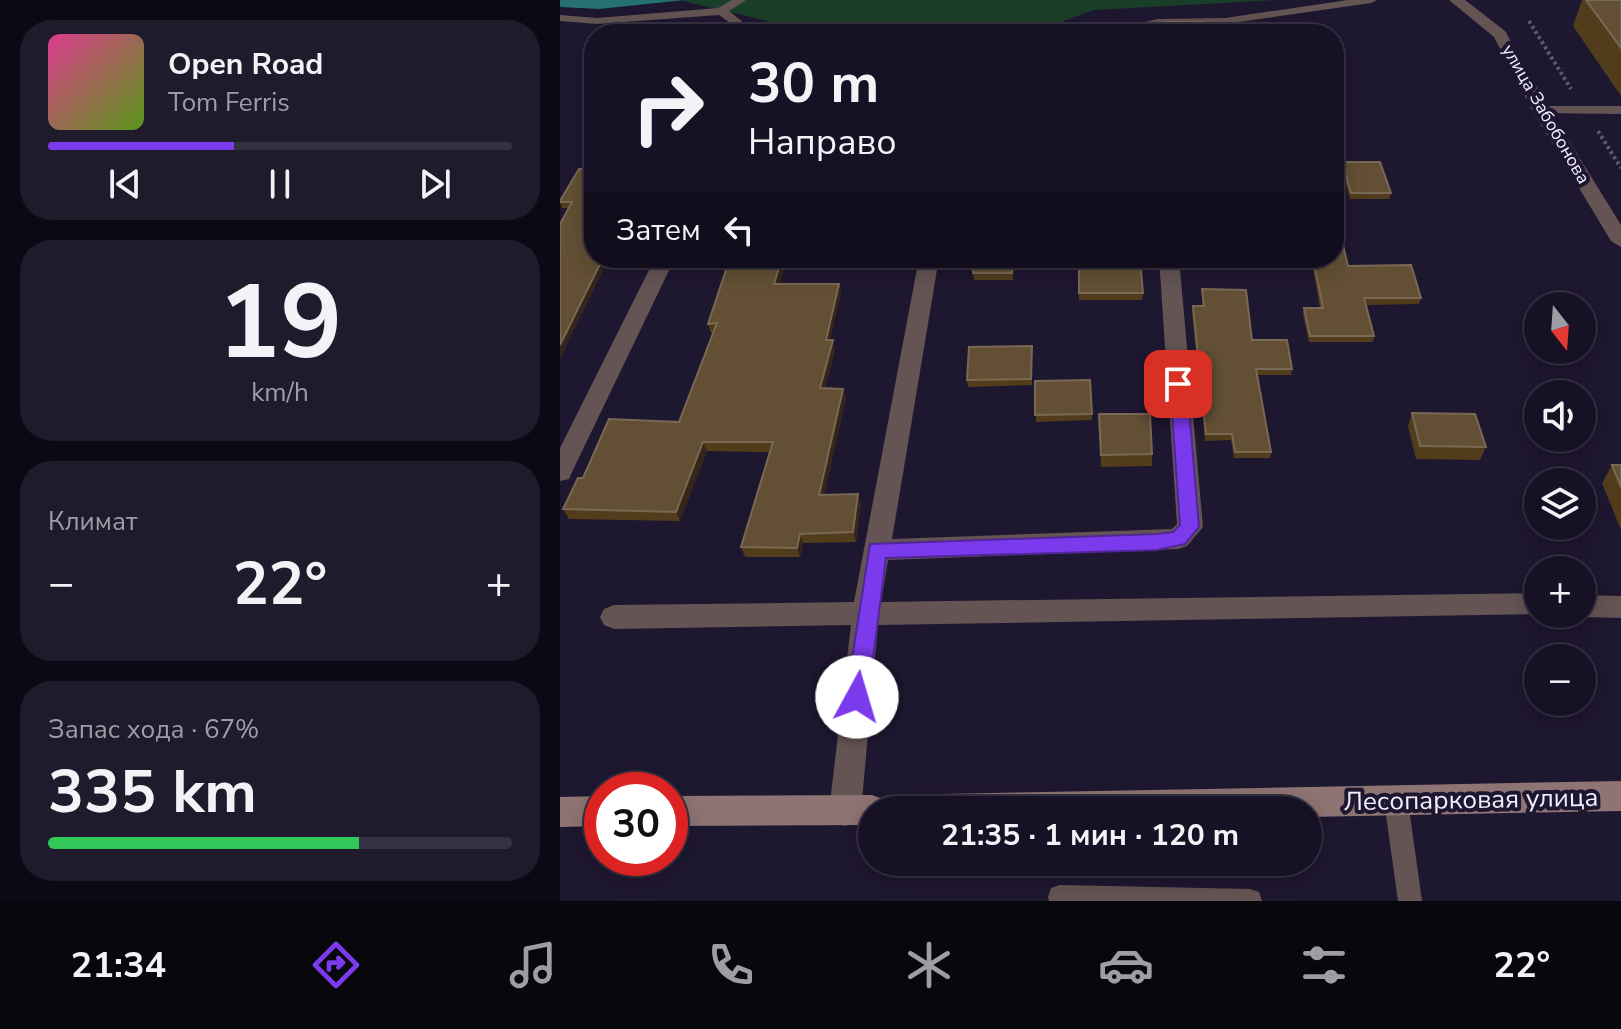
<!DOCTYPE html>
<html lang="ru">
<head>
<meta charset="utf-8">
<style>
	body { margin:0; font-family:"Nunito Sans",sans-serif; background:#1f1a2c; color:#f1f3f6; height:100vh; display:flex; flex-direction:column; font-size:30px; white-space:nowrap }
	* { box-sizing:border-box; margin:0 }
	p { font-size:26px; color:#9e9da6 }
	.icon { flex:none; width:44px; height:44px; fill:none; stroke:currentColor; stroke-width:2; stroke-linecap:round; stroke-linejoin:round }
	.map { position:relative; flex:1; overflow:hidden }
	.details { display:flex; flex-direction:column; gap:20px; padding:20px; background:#0c0914; width:560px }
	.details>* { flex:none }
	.guide { position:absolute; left:24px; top:24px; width:760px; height:244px; border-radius:32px; box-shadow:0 4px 20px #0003,0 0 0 2px #353141; background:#161124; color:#f1f3f6; overflow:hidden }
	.needle { width:52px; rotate:163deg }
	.controls { position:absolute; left:964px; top:292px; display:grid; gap:16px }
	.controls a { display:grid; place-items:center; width:72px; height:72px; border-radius:50%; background:#161124; box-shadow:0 4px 20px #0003,0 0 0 2px #353141; font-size:40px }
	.speed { position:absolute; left:24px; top:772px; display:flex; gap:16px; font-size:40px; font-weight:700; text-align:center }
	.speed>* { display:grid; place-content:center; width:104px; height:104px; border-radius:50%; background:#161124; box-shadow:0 4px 20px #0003,0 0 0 2px #353141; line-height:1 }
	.speed .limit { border:12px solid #d22; background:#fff; color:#111 }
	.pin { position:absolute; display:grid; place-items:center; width:68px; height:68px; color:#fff; margin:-34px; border-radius:16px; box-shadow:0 4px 12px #0006 }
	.me { position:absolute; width:88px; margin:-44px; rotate:6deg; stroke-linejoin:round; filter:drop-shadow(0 0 6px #0008) }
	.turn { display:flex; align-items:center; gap:28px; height:168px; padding:0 32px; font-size:36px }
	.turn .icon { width:104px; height:104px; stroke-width:2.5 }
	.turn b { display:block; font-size:56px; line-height:68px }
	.then { display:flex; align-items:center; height:76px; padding:0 32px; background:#0003; gap:16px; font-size:30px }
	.big { font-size:60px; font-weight:700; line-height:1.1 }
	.details .widget { flex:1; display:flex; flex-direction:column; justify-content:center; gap:12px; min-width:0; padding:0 28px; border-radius:32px; background:#1f1a2c }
	.details .dial { align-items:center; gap:0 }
	.dial b { font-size:104px; line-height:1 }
	.song { display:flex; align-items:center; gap:24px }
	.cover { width:96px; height:96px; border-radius:12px; background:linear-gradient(135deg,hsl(330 70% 55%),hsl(90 70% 35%)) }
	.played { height:8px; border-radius:4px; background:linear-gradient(90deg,#7c3aed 40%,#353141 40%) }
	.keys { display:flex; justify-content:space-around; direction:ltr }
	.heat { display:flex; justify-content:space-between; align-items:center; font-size:44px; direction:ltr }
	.charge { height:12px; border-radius:6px; background:linear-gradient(90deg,#34c759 67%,#353141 0) }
	.trip { position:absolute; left:298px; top:796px; width:464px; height:80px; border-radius:40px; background:#161124; box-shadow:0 4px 20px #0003,0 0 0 2px #353141; font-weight:700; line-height:80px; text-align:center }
	.tab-bar { display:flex; height:128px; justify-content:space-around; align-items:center; background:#09070e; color:#9e9da6 }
	.tab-bar .icon { width:56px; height:56px }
	.tab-bar .selected { color:#7c3aed }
	.tab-bar b { font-size:36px; color:#f1f3f6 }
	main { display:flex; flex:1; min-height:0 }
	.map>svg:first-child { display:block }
	.green { fill:#1a3f29 }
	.water { fill:#257172 }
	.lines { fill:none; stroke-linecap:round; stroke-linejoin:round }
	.path { stroke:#5d586d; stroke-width:4; stroke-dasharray:3 3; stroke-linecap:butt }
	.lane { fill:#645454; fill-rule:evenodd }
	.street { fill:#645454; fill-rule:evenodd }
	.secondary { fill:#8e7473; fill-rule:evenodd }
	.wall { fill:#513c1c }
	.shaded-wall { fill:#35251a }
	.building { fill:#624f34; stroke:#796853; stroke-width:2 }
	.route { fill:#7c3aed; stroke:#51269a; stroke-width:2 }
	.labels { text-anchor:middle; stroke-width:8; stroke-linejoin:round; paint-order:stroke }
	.far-street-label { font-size:18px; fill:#f1eefc; stroke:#1e1730 }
	.near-street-label { font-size:26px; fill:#f1eefc; stroke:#1e1730 }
</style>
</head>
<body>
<main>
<section class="details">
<div class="widget">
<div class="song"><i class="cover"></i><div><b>Open Road</b><p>Tom Ferris</p></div></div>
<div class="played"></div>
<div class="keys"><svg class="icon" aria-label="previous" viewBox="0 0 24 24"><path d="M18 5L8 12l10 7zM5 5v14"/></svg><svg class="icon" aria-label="pause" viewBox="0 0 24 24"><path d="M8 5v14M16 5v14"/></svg><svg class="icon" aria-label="next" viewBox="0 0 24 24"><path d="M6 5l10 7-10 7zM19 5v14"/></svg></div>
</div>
<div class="widget dial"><b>19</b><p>km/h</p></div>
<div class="widget"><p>Климат</p>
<div class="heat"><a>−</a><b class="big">22°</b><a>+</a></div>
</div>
<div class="widget"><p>Запас хода · 67%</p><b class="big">335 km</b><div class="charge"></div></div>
</section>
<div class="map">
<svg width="1061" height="901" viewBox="0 0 1061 901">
	<rect width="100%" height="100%" fill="#1e1730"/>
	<path class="green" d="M125,0h590l-181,10 -66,24h-122l-126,-10 -97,-23z"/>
	<path class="water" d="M0,0h125l-86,9 -39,-2z"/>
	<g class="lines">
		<path class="path" d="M969,21l42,68
			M1038,131l23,37"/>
		<path class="lane" d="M172,0h14l-17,11 29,23h-13l-26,-19 -122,9 -37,-3v-6l37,3 121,-10z
			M788,0h29l-6,3 -146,21 -67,1 -43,9h-24l67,-15 67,-1z
			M981,106h80v8l-85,-1 -1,-3z
			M836,790l8,3 4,8 14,100h-24l-14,-100 4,-8z
			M500,885l190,4 9,3 3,9h-213l-1,-4 3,-9z"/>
		<path class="street" d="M889,0h16l40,31 45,79 71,115v22l-10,-6 -79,-131 -38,-73z
			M95,258h20l-103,214 -3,7 -9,2v-33z
			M359,258h20l-47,281 280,-10 5,-5 -18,-266h20l24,269 -16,19 -9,3 -290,11 -7,42 657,-9v21h4l-664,11 -17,186 -5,11 -11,4 -11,-4 -5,-11 22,-186 -237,4 -10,-4 -4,-8 4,-8 10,-4 240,-3z
			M1022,595l39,1v22l-39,-1 -10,-3h10z"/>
		<path class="secondary" d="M1061,781v30l-313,6v-7h-436v15l-202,1v-30l202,-1 8,3 9,-3z
			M42,796v30l-42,1v-30z"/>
	</g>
	<path class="wall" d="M1022,0h39v96l-48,-70z
		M782,162l49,31 -2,6h-39l-9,-31z
		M26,169l8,89h15l-49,100v-134l9,-16h-7l-2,-6z
		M454,258l-1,22h-39l-1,-7z
		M519,258l30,1 34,34 -1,7h-63z
		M751,258h23l14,8 73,32 -2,6 -53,1 8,31 -1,6h-64l-6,-27 1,-7h16z
		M220,284h59l2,9 -11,47 5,10 -10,38 21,10 -22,97 37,8 -5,39 -53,1 -3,14h-55l-4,-10 29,-95 -63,-1 -27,70 -111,-2 -6,-10 20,-31 96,-56 34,-89h-2l-3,-9z
		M642,289l50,51 40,29 -1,6h-34l14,77 -1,6h-36l-3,-18 -26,1 -13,-128 1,-7h9z
		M472,346v39l-64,2 -1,-7z
		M530,380l2,40 -56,2 -1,-41z
		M852,413l74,34 -6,13 -64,-1 -8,-33z
		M539,414l53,40v12l-51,1z
		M1052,465h9v65l-19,-47z"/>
	<path class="shaded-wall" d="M43,258h6l-49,100v-13z
		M222,258h5l-10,36 -3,-10z
		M279,284l2,9 -13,57 -2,-10z
		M273,340l2,10 -12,48 -3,-10z
		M283,389l3,9 -24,107 -3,-10z
		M143,442l4,9 -27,70 -4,-9z
		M298,494l3,9 -5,39 -3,-10z
		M240,534l3,9 -3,14 -3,-9z"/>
	<path class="building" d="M1026,0h35v48z
		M604,22h39l2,12h-39z
		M34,154v104h9l-43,87v-121l12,-22h-12v-1l19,-32h7z
		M782,162h38l11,31h-40z
		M774,245h9l5,21 63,-1 10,33h-57l10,38h-64l-6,-28h19l-10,-50h21z
		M170,258h52l-8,26h65l-13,56h7l-13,48 23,1 -24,106 39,-1 -5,38 -53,2 -3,14 -56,-1 32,-105h-70l-27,70 -113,-3 15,-31h5l26,-59 70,3 38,-99 -9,1z
		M414,258h39l-1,15h-39z
		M519,258l61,1 3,34h-64z
		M642,289l44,1 6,50h35l5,29h-36l15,83h-36l-3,-18h-26l-13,-128h11z
		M472,346l-1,33 -64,1 2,-33z
		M530,380l2,34 -57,1v-34z
		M852,413l63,1 11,33 -66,-1z
		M539,414h51l2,40 -51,1z
		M1052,465h9v22z"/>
	<path class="route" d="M618,378l9,6 12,143 -14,17 -28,6 -271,8 -18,139 -3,7 -8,3 -7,-3 -4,-7 24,-153 287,-10 16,-2 7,-7 -10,-141z"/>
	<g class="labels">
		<g class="far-street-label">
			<text transform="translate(986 114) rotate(60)" y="6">улица Забобонова</text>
		</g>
		<g class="near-street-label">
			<text transform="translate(911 799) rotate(-1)" y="9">Лесопарковая улица</text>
		</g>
	</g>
</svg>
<div class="controls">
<a><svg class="needle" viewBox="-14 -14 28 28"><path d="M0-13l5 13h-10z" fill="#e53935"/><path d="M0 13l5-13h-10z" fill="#9e9da6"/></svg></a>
<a><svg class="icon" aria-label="sound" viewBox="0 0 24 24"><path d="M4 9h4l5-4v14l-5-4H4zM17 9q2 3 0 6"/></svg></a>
<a><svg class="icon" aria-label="layers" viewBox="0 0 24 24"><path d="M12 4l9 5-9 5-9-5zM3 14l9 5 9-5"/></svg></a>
<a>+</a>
<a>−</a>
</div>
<div class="speed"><div class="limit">30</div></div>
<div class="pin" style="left:618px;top:384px;background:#d93025"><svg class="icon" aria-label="arrive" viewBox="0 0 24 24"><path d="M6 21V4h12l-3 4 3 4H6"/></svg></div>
<svg class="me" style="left:297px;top:697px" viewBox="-20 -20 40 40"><circle r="19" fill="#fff"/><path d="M0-13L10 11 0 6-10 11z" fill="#7c3aed"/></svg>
<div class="trip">21:35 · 1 мин · 120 m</div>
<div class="guide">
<div class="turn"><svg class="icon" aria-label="right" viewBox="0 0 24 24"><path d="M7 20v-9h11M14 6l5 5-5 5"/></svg><div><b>30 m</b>Направо</div></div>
<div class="then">Затем<svg class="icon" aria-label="left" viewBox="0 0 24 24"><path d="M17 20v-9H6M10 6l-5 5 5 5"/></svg></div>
</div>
</div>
</main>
<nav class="tab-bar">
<b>21:34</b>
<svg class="icon selected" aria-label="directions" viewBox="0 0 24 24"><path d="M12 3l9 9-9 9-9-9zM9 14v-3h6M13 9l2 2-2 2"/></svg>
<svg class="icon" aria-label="music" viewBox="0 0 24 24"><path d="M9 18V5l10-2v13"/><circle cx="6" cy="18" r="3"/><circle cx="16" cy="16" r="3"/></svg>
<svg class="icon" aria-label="phone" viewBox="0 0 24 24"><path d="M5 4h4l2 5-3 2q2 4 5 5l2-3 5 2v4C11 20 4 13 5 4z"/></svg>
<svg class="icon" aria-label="climate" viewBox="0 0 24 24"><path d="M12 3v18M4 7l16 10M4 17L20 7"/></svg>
<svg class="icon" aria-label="car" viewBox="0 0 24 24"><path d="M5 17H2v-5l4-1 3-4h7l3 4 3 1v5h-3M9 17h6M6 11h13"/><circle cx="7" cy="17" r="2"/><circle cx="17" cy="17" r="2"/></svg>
<svg class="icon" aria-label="filters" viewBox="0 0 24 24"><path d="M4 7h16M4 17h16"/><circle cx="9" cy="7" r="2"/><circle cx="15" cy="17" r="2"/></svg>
<b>22°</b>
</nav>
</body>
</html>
